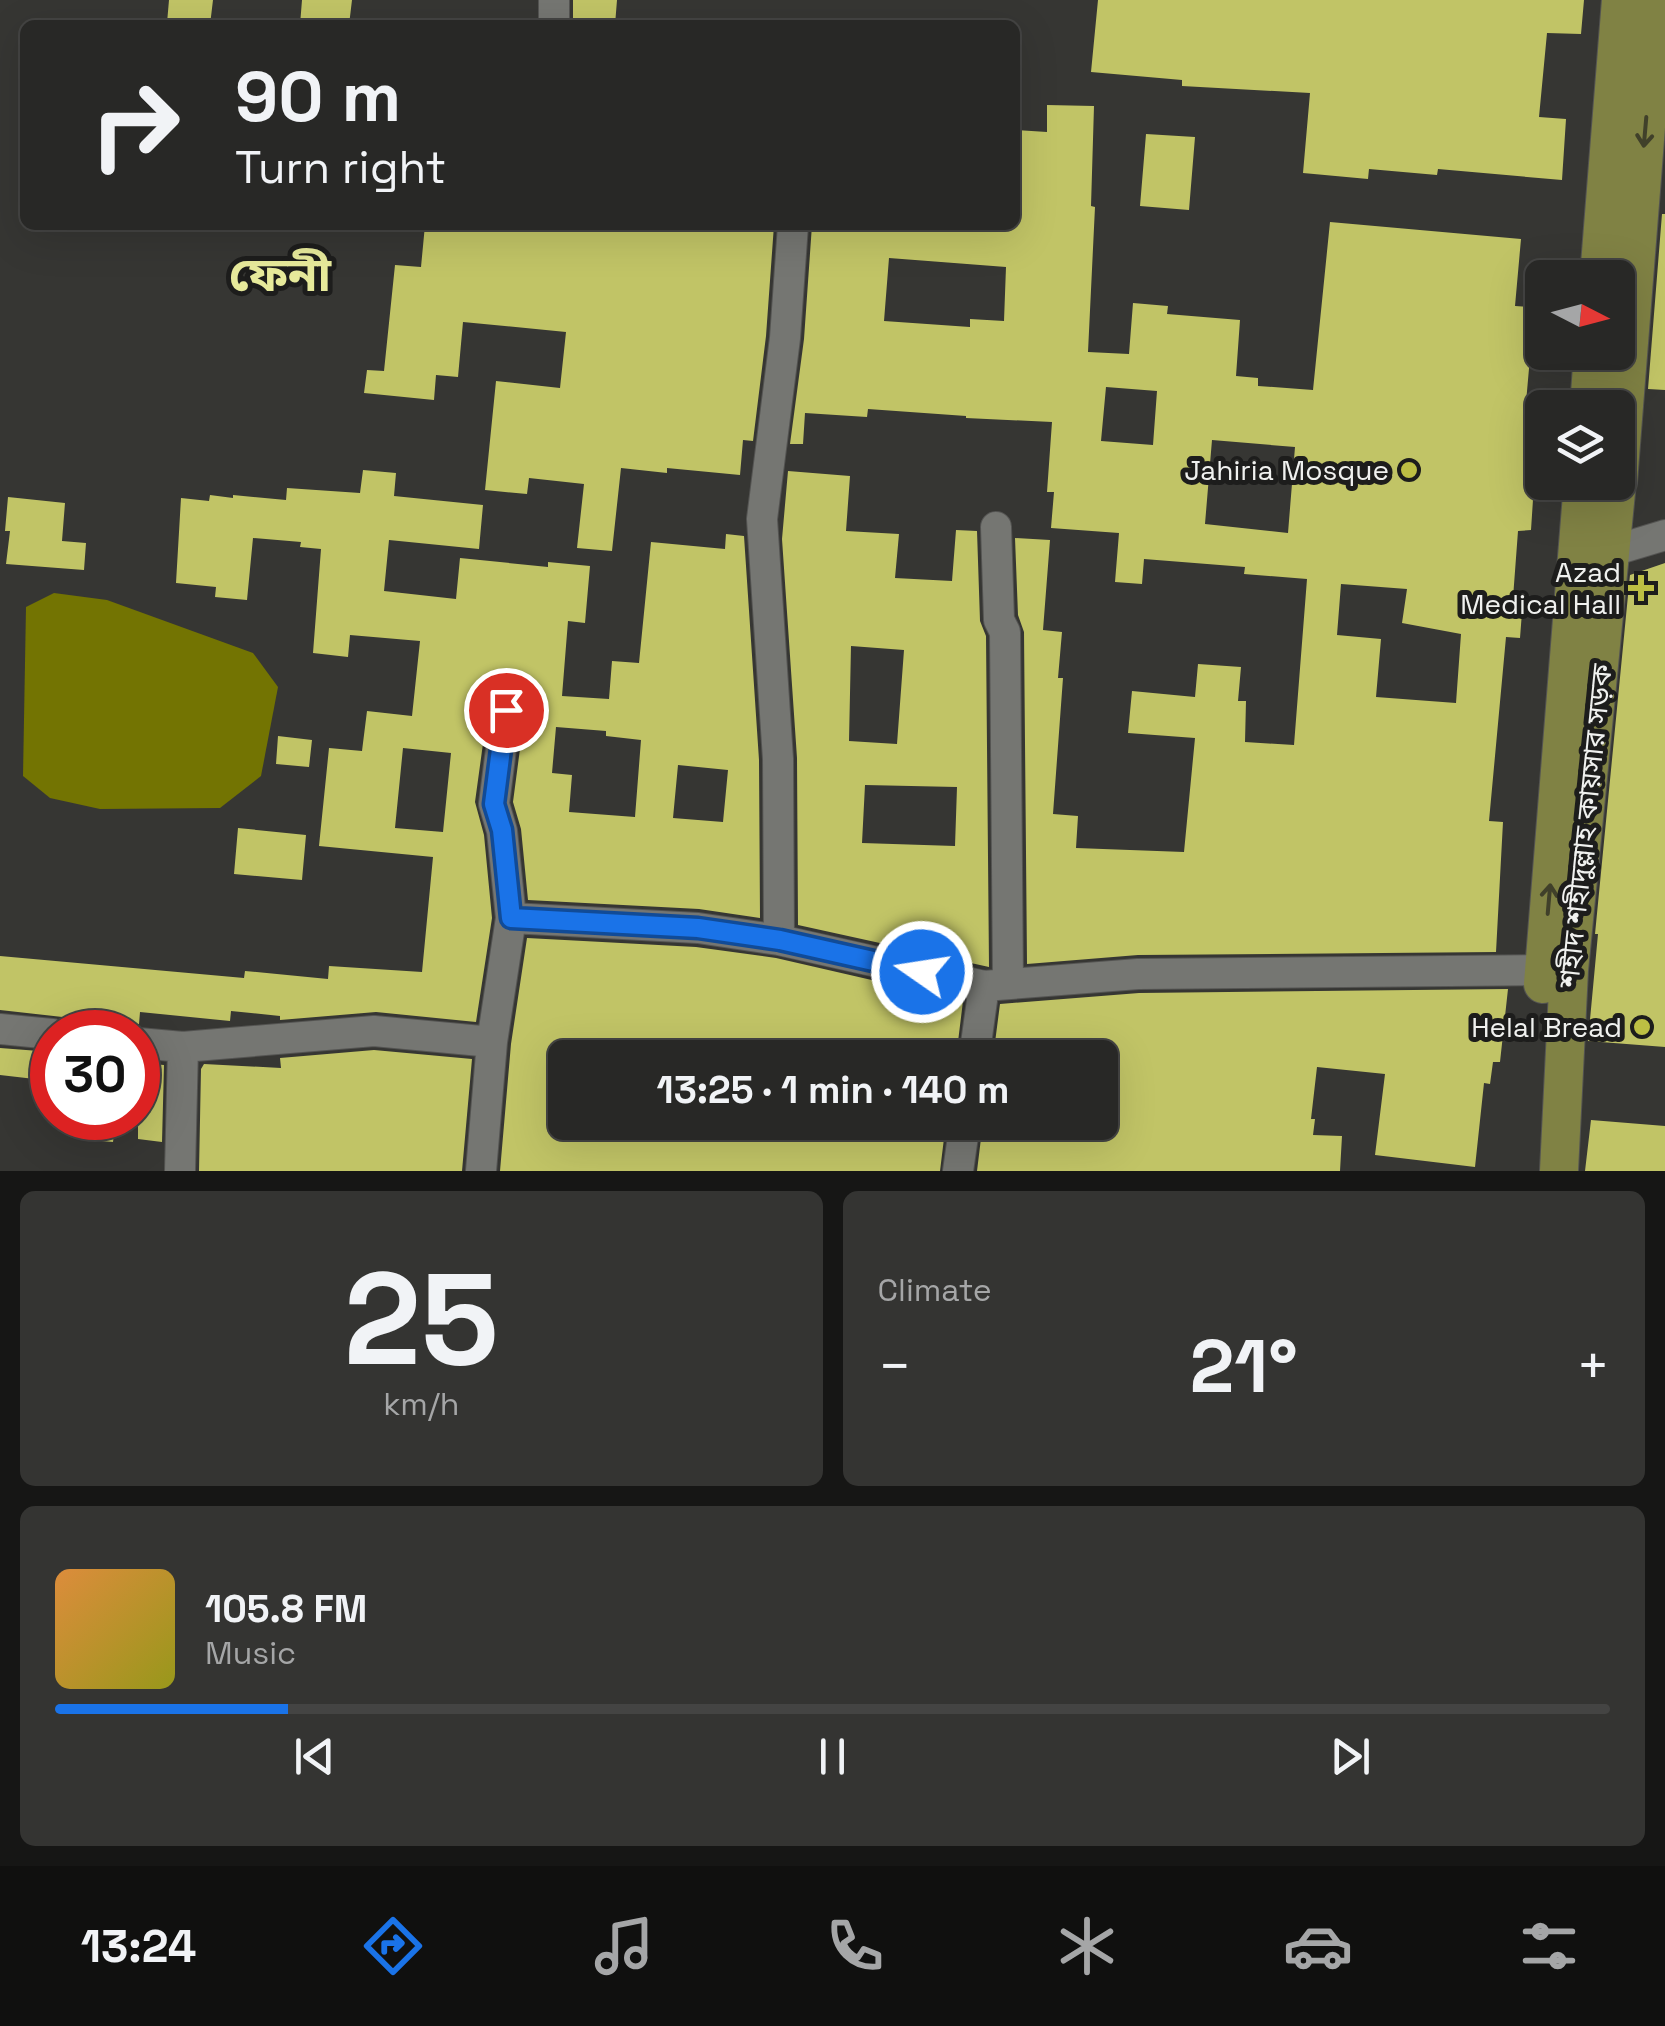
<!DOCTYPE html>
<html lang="en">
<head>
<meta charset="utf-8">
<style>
	body { margin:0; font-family:"Space Grotesk","Noto Sans Bengali",sans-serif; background:#343432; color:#f1f3f6; height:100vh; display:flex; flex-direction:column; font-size:38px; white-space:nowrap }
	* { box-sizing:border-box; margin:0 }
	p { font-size:32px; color:#a5a6a7 }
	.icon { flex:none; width:55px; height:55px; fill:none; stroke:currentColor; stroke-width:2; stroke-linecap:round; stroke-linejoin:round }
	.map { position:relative; height:1171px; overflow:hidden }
	.details { display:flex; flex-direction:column; gap:20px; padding:20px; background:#161615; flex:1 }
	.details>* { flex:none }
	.banner { position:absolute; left:20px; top:20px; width:1000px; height:210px; border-radius:15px; box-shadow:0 10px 40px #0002,0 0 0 2px #444443; background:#282826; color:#f1f3f6; overflow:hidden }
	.needle { width:65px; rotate:96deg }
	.buttons { position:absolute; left:1525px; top:260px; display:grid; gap:20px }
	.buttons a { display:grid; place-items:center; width:110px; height:110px; border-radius:15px; background:#282826; box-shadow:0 10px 40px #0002,0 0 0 2px #444443; font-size:50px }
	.speed { position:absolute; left:30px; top:1010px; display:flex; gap:20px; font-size:50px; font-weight:700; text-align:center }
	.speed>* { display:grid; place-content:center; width:130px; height:130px; border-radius:50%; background:#282826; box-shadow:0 10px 40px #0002,0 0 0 2px #444443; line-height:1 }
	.speed .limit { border:15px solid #d22; background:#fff; color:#111 }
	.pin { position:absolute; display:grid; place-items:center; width:85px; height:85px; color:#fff; margin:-42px; border:5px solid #fff; border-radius:50%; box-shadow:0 2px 10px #0007 }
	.me { position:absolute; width:110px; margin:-55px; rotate:283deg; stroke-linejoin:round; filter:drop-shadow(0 0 8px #0008) }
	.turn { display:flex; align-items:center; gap:35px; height:210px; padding:0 50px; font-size:45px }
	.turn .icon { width:130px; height:130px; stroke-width:2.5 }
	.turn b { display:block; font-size:70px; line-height:85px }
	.big { font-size:75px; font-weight:600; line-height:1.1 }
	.details .widget { flex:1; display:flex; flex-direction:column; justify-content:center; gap:15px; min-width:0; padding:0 35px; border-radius:15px; background:#343432 }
	.details .dial { align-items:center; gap:0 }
	.dial b { font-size:130px; line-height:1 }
	.song { display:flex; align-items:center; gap:30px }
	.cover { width:120px; height:120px; border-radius:15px; background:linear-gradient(135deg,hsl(30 70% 55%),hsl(60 70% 35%)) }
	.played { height:10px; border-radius:5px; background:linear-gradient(90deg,#1a73e8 15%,#444443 15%) }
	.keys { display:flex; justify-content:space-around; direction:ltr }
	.heat { display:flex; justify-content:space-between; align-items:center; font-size:55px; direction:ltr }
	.details .tiles { flex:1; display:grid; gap:20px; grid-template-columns:1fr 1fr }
	.widget:last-child { grid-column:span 2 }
	.trip { position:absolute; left:548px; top:1040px; width:570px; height:100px; border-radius:15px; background:#282826; box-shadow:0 10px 40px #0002,0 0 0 2px #444443; font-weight:600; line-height:100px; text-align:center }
	.dock { display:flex; height:160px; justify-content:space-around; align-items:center; background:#10100f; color:#a5a6a7 }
	.dock .icon { width:70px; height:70px }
	.dock .on { color:#1a73e8 }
	.dock b { font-size:45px; color:#f1f3f6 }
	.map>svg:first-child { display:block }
	.water { fill:#737402 }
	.building { fill:#c1c466; fill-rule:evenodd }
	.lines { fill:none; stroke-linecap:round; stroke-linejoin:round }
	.minor-casing { stroke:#545452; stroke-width:32 }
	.major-casing { stroke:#545452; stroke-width:40 }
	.minor { stroke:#757672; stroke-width:30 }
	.major { stroke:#808244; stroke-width:38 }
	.oneway { stroke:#40402a }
	.route-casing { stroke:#114b97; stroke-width:25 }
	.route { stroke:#1a73e8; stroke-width:18 }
	.poi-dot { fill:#bdbf43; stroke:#1d1d1c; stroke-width:4 }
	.labels { text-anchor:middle; stroke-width:10; stroke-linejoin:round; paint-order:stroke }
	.poi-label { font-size:28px; fill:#f0f1ef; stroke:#1d1d1c; text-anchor:end }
	.street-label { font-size:28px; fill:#f0f1ef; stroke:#1d1d1c }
	.town-label { font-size:48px; font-weight:bold; fill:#e7ea9b; stroke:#1d1d1c }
</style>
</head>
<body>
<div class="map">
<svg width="1665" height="1171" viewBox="0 0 1665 1171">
	<rect width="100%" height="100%" fill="#363633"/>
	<path class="water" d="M54,593l53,7 146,53 25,34 -17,89 -41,32 -120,1 -50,-11 -27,-22 3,-169z"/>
	<path class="building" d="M169,0h44l-3,25 -43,-2z
		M302,0h50l-3,25h-49z
		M573,0h44l-2,25h-42z
		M1098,0h486l-3,34 -34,-1 -8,84 27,2 -4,61 -124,-11 -1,6 -68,-6 -1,10 -65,-6 7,-80 -128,-7v-6l-91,-8z
		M1047,105l47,1 -3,100 4,1 -7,145 41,2 4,-51 35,3 -1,8 73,6 -4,56 22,2v8l55,4 17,-168 191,17 -6,67 26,2 -3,39 -7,-1 -7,79h4l-1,14h10l-6,91 -13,1 -5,67 10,1 -3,39 -14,-1 -17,184 14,1 -7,130 -358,3 -111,9 -3,-332 -6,-17 -3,-77 35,2 -7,90 19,2 -4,46h5l-10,136 25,2 -2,32 108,4 11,-114 -67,-5 4,-42 63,6 3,-33 43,3 -3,34h8l-1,41 49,3 13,-166 -63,-5 1,-7 -101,-8 -2,25 -27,-2 4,-49 -68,-5 3,-36h-7l5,-70 -86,-4v-2l-98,-7 -1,8 -62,-4 -2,31h-13l14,-105 8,-114h203v-95l32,2zM889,258l117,9 -2,54 -34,-2v8l-86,-6zM1106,387l51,4 -4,54 -52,-4zM1212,440l83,7 -7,86 -83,-9zM1341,584l66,5 -5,34 59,11 -5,69 -80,-6 5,-58 -44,-4z
		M1146,134l49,3 -6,73 -49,-4z
		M1662,214h3v176l-17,-1z
		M425,225h349l-8,111 -13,105 -10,-1 -3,35 -73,-7v5l-46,-5 -9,83 -35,-3 7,-64 -55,-6 -2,16 -42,-4 11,-109 64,7 6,-56 -103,-10 -5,55 -22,-2 -2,25 -70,-7 3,-23 17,1 11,-106 26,2z
		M363,470l33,3 -2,23 89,9 -4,44 -90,-9 -5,51 72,8 4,-41 88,9v-5l42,4 -5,57 -17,-2 -6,75 47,3 3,-38 27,2 12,-121 74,7 1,-15 18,2 15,224 1,158 -61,-9 -171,-9 -7,-71 -8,-27 12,-91 -7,-15 -11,-5 -9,2 -10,14 -13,95 9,33 8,83 -16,104 -100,-10 -96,8v-4l-49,-5 -1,10 -90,-9 -1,12 -5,1 -134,-15v-54l244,22 1,-7 83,8 1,-13 93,6 11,-115 -114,-11 10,-98 33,3 5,-40 45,5 8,-75 -70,-6 -2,22 -35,-4 8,-104 -21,-2 1,-5 -48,-4 -6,62 -32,-3 1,-10 -40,-4 5,-85 28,3 1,-6 23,3v-3l53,5 1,-12 73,5zM556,727l50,4v5l35,4 -6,77 -66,-5 3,-37 -20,-2zM403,748l48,5 -8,79 -48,-4zM678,765l50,5 -5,52 -50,-4z
		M788,471l62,5 -4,55 53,3 -4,44 57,3 4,-51 21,1 3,90 6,15 3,331 -191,-42 -1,-167 -15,-219zM851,646l53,4 -7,94 -48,-3zM865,785l92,2 -2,59 -93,-3z
		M8,497l57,6 -3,38 24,2 -2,27 -78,-6 4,-33h-5z
		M1665,563v484l-77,-6 10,-107h-3l35,-359z
		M278,736l34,4 -3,27 -33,-3z
		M238,828l68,7 -4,45 -68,-6z
		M527,938l169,9 80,11 187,43 -7,57h-391v64h381l-6,49h-440l11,-127z
		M1508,989l-8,73h-7l-3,22 -6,-1 -9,84 -100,-12 10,-81 -68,-7 -6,52h4l-2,16 29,1 -2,35h-363l6,-49h117v-64h-51l1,-16 -46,-3 -2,19h-9l7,-54 139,-11z
		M0,1048l52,4v29l-52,-6z
		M374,1050l98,9 -10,112h-263l2,-102 3,-5 77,4 -1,-10z
		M138,1063l26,2 -2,77 -24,-3z
		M91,1118h25l-3,24 -24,-2z
		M1591,1120l74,6v45h-80z"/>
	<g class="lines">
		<defs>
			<path id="minor" d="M554,0v25
				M996,527l3,93 6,12 3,351
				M1589,558l76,-23
				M511,918l187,10 81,12 205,46 154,-12 405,-4
				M779,940l-1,-181 -16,-240 23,-181 8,-113
				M0,1029l52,5
				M138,1043l45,4 191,-16 118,11
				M974,1058l10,-72
				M180,1171l3,-124
				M481,1171l11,-129 19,-124 -9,-87 -8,-27 12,-94
				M958,1171l7,-49"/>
			<path id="major" d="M1599,278l22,-278
				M1589,408l4,-56
				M1618,482l38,-482
				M1543,984l40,-502
				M1559,1171l10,-201 48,-488"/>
		</defs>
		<use href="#minor" class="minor-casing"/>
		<use href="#major" class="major-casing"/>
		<use href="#minor" class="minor"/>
		<use href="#major" class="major"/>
	</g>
	<defs><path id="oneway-shaft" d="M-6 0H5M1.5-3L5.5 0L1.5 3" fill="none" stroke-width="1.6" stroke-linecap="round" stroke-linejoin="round" transform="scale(2.5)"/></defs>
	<g class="oneway">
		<use href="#oneway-shaft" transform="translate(1645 132) rotate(95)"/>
		<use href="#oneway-shaft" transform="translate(1549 899) rotate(-85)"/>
	</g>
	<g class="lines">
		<defs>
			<path id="route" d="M506,710l-12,94 8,26 9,88 187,10 82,12 142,32"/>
		</defs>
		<use href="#route" class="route-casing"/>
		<use href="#route" class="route"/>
	</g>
	<g class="poi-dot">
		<circle cx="1409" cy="470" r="10"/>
		<path d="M1636 573h10v10h10v10h-10v10h-10v-10h-10v-10h10z"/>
		<circle cx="1642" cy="1027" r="10"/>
	</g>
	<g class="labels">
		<g class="poi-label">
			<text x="1389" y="480">Jahiria Mosque</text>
			<text x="1621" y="582">Azad<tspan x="1621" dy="32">Medical Hall</tspan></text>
			<text x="1622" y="1037">Helal Bread</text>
		</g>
		<g class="street-label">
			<text transform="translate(1585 826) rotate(-84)" y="10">শহীদ শহীদুল্লাহ কায়সার সড়ক</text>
		</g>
		<g class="town-label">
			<text x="280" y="291">ফেনী</text>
		</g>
	</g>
</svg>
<div class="buttons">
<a><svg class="needle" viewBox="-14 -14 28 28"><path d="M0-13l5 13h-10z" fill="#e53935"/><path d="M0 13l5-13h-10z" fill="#a5a6a7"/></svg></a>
<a><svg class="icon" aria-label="layers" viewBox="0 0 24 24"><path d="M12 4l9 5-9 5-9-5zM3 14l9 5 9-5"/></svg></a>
</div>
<div class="speed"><div class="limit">30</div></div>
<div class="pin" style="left:506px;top:710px;background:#d93025"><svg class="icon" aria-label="arrive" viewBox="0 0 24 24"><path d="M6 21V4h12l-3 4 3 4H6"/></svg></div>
<svg class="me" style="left:922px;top:972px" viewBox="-20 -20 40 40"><circle r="17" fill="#1a73e8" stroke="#fff" stroke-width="3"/><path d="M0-11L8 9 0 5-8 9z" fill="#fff"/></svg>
<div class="trip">13:25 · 1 min · 140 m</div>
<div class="banner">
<div class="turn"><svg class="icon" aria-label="right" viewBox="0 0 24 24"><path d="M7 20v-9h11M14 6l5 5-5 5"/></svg><div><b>90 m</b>Turn right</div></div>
</div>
</div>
<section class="details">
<div class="tiles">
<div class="widget dial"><b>25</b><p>km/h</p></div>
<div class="widget"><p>Climate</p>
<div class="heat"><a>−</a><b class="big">21°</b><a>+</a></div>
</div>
<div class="widget">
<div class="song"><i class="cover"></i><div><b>105.8 FM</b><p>Music</p></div></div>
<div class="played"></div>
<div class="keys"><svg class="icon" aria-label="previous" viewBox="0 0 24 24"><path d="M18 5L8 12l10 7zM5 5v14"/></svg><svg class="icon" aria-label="pause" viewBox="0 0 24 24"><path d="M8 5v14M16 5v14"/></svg><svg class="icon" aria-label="next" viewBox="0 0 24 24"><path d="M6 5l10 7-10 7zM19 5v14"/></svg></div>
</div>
</div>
</section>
<nav class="dock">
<b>13:24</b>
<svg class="icon on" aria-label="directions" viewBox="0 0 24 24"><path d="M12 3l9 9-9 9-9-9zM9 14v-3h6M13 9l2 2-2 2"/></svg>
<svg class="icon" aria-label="music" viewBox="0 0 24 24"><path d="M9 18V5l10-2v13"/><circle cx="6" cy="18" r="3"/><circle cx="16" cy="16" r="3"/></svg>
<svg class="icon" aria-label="phone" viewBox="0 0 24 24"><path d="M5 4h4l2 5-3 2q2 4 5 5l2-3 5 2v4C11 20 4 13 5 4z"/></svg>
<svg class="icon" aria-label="climate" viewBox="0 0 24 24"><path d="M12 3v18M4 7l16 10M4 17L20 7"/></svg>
<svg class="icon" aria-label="car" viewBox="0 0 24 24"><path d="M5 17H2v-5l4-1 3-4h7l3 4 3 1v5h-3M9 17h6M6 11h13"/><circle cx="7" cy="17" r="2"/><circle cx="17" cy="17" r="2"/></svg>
<svg class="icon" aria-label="filters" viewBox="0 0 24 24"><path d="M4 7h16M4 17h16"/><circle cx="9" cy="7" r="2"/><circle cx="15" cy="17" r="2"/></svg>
</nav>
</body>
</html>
